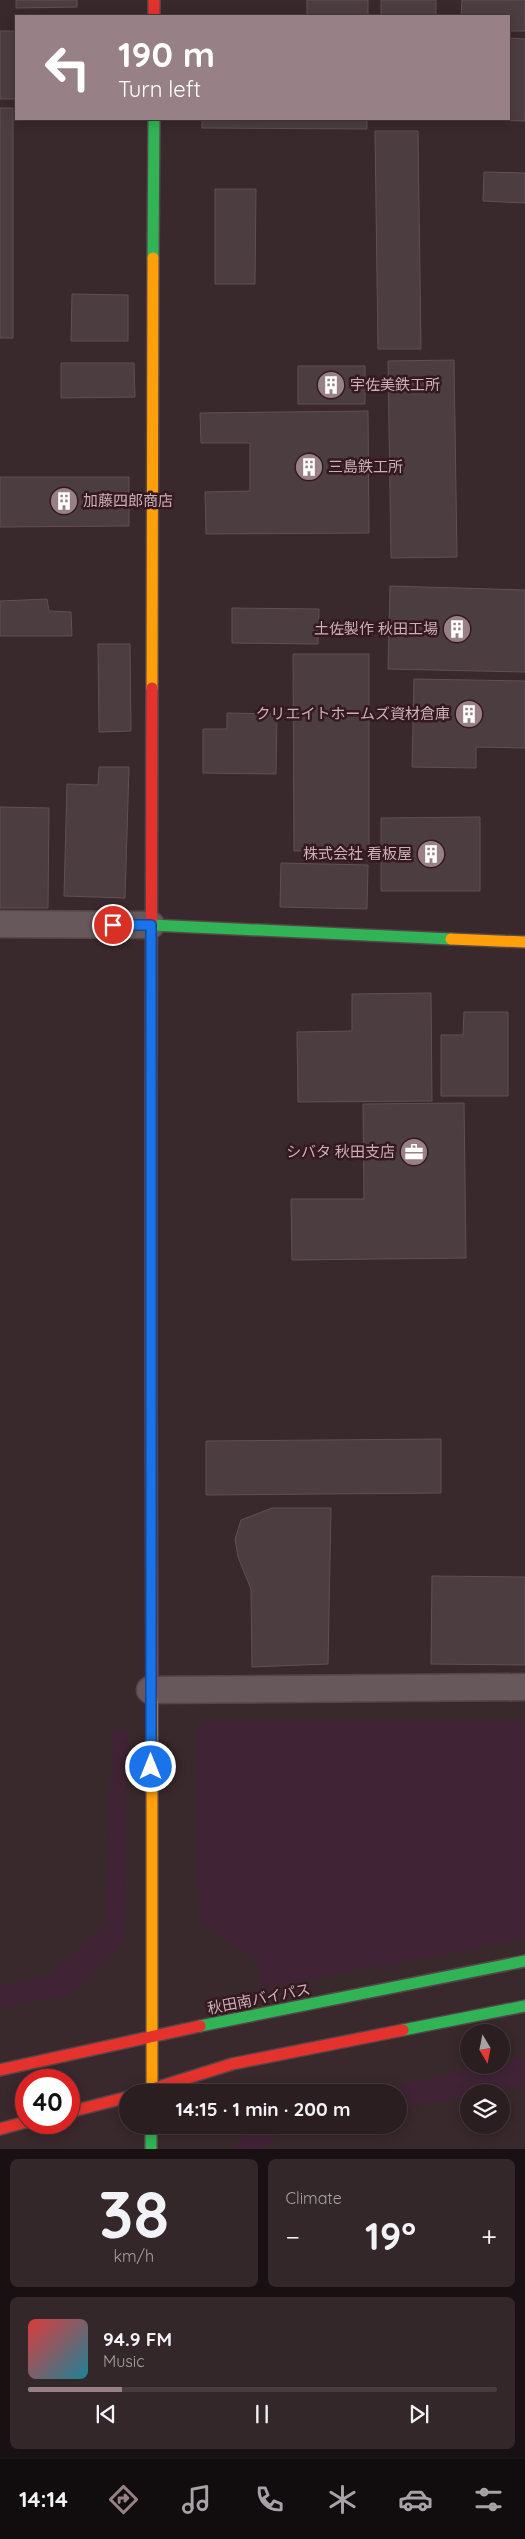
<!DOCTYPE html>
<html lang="en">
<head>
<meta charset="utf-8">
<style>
	body { margin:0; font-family:Quicksand,"Noto Sans JP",sans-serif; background:#33272a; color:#f1f3f6; height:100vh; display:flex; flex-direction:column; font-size:19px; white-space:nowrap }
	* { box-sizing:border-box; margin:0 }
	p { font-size:16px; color:#a6a2a5 }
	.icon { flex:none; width:28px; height:28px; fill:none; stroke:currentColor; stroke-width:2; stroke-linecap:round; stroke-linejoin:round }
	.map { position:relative; height:2149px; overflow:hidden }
	.drawer { display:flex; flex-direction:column; gap:10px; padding:10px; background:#181012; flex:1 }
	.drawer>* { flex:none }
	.guide { position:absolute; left:15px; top:15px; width:495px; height:105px; border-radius:0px; box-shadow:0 2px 12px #0003,0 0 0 1px #473c3f; background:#988186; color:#fff; overflow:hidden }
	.needle { width:32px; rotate:170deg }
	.tools { position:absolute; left:460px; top:2024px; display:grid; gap:10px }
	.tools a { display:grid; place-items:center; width:50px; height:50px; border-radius:50%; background:#2b1e21; box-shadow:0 2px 12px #0003,0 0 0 1px #473c3f; font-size:25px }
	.speed { position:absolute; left:15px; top:2069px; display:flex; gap:10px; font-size:25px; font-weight:700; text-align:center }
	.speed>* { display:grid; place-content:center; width:65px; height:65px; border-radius:50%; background:#2b1e21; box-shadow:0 2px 12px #0003,0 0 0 1px #473c3f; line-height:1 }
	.speed .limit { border:8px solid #d22; background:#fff; color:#111 }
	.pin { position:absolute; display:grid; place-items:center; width:42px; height:42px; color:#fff; margin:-21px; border:2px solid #fff; border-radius:50%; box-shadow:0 1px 5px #0007 }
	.me { position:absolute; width:55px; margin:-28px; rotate:0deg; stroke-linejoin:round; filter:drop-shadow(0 0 4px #0008) }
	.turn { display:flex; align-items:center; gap:18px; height:105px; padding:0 20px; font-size:22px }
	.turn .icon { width:65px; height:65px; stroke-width:2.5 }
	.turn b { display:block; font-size:35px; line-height:42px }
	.big { font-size:38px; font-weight:800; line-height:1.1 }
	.drawer .widget { flex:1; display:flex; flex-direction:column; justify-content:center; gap:8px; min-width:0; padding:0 18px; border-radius:8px; background:#33272a }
	.drawer .dial { align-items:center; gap:0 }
	.dial b { font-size:65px; line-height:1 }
	.song { display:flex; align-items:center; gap:15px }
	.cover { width:60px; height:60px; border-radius:8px; background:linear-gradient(135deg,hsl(0 70% 55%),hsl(190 70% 35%)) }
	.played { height:5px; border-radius:2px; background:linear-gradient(90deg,#988186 20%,#473c3f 20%) }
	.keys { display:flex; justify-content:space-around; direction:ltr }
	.heat { display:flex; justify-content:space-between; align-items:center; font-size:28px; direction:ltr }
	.drawer .tiles { flex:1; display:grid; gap:10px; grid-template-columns:1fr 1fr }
	.widget:last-child { grid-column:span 2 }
	.trip { position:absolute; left:119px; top:2084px; width:288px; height:50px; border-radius:25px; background:#2b1e21; box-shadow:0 2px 12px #0003,0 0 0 1px #473c3f; font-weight:800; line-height:50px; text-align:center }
	.dock { display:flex; height:80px; justify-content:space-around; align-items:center; background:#110c0d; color:#a6a2a5 }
	.dock .icon { width:35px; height:35px }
	.dock .on { color:#988186 }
	.dock b { font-size:22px; color:#f1f3f6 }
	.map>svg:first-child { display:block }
	.green { fill:#402436 }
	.building { fill:#4c3d40; stroke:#615053 }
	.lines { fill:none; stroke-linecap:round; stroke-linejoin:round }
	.street-casing { stroke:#554549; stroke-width:29 }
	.fast-casing { stroke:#554549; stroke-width:14 }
	.slow-casing { stroke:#554549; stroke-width:14 }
	.jam-casing { stroke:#554549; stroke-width:14 }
	.street { stroke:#66585b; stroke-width:26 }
	.fast { stroke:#30b455; stroke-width:11 }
	.slow { stroke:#ff9f0a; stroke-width:11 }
	.jam { stroke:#e5322d; stroke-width:11 }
	.route-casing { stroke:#114b97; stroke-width:12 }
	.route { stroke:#1a73e8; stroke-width:9 }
	.labels { text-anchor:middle; stroke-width:5; stroke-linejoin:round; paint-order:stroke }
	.poi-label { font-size:15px; fill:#cbb1b6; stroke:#341a20; text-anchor:end }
	.street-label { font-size:15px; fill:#cbb1b6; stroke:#341a20 }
</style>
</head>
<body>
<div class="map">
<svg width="525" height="2149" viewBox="0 0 525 2149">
	<rect width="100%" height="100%" fill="#39282c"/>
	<path class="green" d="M525,1721v217l-262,50 -5,-29 -44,-25 -13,-12 -3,-43v-157z
		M127,1729l-4,214 -50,50 -73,16v-23l48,-11 58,-50 6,-193z
		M525,2057v29l-38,6h-18v4l-71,12v-16h-33l122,-27h14v-3z
		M255,2125h51l-22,4 -21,20h-32z"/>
	<path class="building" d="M16,0h61v7l-61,1z
		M307,0h61v16h-61z
		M381,0h55v16h-55z
		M462,0h63v31h-16v-15h-48z
		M0,31h16v68h-16z
		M509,38l16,1v82l-81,-2h65z
		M0,108h13v230h-13z
		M202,119h165v10l-165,-1z
		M375,131h43l3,218h-43z
		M484,172l41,1v30l-42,-2z
		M215,189h41l-1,95h-40z
		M72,294l56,1v46h-57z
		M454,360l3,197 -66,1 -3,-197z
		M61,363h73l1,34 -74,1z
		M298,366h67v38h-67z
		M368,411l1,122 -163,1 -1,-42 45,-1v-48h-49l-1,-30z
		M0,477h129v49l-129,1z
		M390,586l135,4v82l-137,-3z
		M47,599l2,12 22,1 1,24h-72v-35z
		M232,608l87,1 -1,35 -86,-1z
		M98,644h32l1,87 -32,1z
		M293,654h76v196l-75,1z
		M414,679l111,2v67l-49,-1v21l-64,-1z
		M227,713l50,1 -1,60 -73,-1v-44h24z
		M99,767h30l-4,131 -61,-2 3,-112 31,1z
		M0,807l49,1 -1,100h-48z
		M480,817v74h-99v-73z
		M281,863l87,2 -1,44 -87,-2z
		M431,993l1,108 -134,1 -1,-70 55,-1v-37z
		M464,1012h44v84h-67v-61h22z
		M464,1103l2,155 -174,2 -1,-61h73l-1,-95z
		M441,1439v54l-235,2v-54z
		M272,1508h59l-3,156 -76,3 -1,-78 -13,-32 -3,-18 6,-19z
		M432,1576l93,1v88l-94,-1z"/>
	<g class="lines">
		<defs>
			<path id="street" d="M0,924l151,1
				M150,1690l375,-3"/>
			<path id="fast" d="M153,258l1,-139
				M151,925l300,14
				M151,1087v311
				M200,2026l325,-65
				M403,2030l122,-24
				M151,2125v24"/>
			<path id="slow" d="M152,688l1,-430
				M451,939l74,3
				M152,1700v392"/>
			<path id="jam" d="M154,0v16
				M151,1087l1,-399
				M151,1398l1,302
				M0,2070l200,-44
				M143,2092l89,-28 171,-34
				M69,2112l59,-15
				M0,2129l26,-7"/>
		</defs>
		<use href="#street" class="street-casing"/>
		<use href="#fast" class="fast-casing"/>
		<use href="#slow" class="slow-casing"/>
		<use href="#jam" class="jam-casing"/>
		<use href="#street" class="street"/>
		<use href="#fast" class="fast"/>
		<use href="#slow" class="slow"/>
		<use href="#jam" class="jam"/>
	</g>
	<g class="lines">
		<defs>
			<path id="route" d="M113,925h38v842"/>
		</defs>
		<use href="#route" class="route-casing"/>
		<use href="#route" class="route"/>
	</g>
	<defs>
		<symbol id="building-disc" viewBox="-11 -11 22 22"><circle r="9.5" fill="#988186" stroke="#341a20"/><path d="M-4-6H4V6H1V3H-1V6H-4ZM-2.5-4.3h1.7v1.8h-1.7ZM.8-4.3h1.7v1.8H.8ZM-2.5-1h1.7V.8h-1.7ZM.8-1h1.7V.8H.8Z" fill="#fff"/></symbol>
		<symbol id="office-disc" viewBox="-11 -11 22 22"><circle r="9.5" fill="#988186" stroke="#341a20"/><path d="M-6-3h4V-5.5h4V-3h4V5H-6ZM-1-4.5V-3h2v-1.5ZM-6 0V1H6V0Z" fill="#fff"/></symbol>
	</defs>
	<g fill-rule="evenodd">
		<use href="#building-disc" x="315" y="369" width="32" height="32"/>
		<use href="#building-disc" x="293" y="451" width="32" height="32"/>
		<use href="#building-disc" x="48" y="485" width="32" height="32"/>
		<use href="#building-disc" x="441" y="613" width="32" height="32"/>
		<use href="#building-disc" x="453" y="698" width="32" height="32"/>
		<use href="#building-disc" x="415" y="838" width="32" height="32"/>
		<use href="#office-disc" x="398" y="1136" width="32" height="32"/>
	</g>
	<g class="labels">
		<g class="poi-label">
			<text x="350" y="390" text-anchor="start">宇佐美鉄工所</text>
			<text x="328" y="472" text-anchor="start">三島鉄工所</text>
			<text x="83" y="506" text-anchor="start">加藤四郎商店</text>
			<text x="438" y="634">土佐製作 秋田工場</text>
			<text x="450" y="719">クリエイトホームズ資材倉庫</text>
			<text x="412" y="859">株式会社 看板屋</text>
			<text x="395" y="1157">シバタ 秋田支店</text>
		</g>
		<g class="street-label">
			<text transform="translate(259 1999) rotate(-11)" y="5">秋田南バイパス</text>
		</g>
	</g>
</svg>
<div class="tools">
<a><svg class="needle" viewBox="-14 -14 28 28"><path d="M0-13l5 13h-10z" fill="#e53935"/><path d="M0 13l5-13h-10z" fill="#a6a2a5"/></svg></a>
<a><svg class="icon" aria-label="layers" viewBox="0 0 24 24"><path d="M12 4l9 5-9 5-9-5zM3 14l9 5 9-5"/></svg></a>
</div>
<div class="speed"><div class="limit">40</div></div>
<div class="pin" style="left:113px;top:925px;background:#d93025"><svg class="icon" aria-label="arrive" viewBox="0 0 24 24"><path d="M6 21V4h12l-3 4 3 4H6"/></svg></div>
<svg class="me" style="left:151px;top:1767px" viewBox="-20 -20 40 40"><circle r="17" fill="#1a73e8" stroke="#fff" stroke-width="3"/><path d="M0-11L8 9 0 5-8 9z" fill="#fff"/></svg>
<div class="trip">14:15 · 1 min · 200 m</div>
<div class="guide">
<div class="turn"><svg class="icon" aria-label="left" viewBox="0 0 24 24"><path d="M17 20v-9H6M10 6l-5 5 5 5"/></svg><div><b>190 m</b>Turn left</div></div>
</div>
</div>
<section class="drawer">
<div class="tiles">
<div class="widget dial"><b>38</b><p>km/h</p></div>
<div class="widget"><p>Climate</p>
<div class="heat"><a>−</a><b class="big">19°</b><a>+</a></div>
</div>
<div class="widget">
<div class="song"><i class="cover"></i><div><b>94.9 FM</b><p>Music</p></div></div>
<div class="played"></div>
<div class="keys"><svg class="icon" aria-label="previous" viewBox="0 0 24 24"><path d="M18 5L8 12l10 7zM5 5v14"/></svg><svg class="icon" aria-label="pause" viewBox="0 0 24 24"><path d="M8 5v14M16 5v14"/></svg><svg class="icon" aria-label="next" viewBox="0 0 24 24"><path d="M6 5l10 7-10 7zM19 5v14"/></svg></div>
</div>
</div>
</section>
<nav class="dock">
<b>14:14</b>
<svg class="icon on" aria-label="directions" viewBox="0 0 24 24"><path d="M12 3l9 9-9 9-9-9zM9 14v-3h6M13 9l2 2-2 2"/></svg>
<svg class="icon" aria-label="music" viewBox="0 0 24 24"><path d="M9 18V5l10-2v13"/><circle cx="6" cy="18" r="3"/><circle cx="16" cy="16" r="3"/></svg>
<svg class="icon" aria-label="phone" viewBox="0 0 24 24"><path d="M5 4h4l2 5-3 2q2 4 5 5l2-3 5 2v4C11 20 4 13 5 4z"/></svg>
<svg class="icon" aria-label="climate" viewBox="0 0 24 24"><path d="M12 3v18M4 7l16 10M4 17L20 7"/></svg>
<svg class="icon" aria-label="car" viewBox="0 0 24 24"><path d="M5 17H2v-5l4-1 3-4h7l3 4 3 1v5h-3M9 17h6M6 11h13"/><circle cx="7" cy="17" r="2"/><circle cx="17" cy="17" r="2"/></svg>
<svg class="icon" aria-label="filters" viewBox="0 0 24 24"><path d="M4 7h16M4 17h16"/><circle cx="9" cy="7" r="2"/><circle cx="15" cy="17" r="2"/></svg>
</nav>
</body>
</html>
